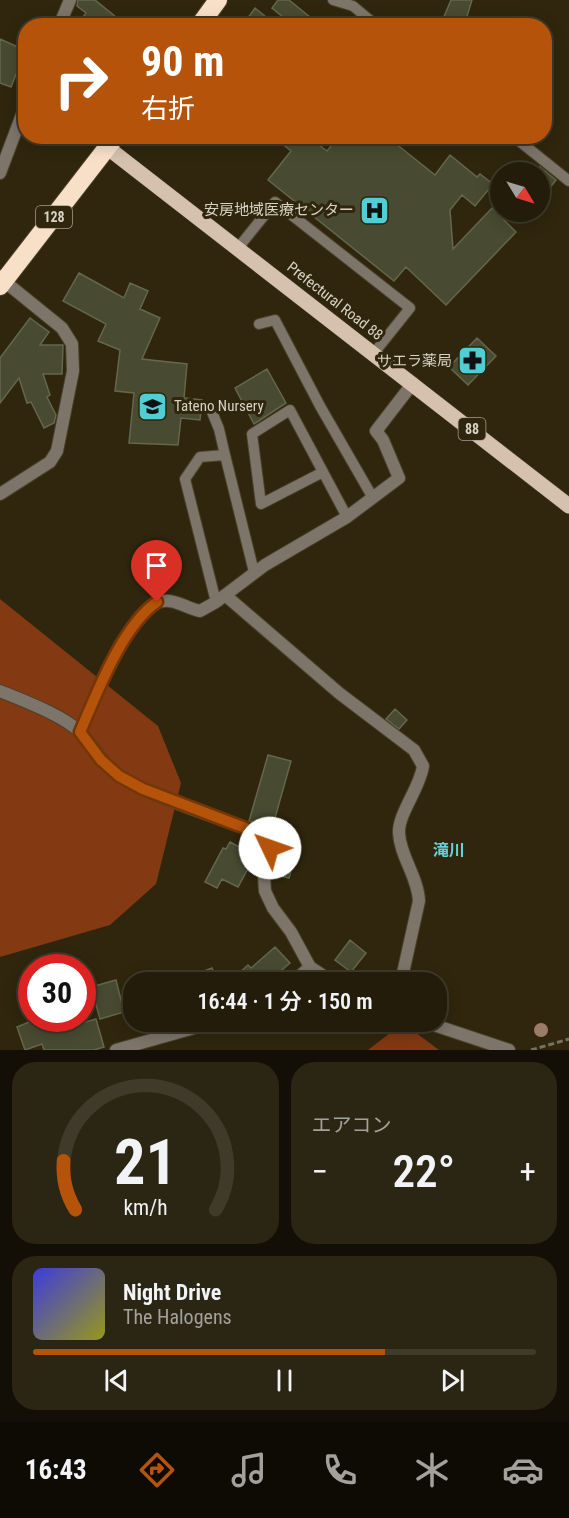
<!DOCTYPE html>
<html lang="ja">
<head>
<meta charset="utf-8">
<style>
	body { margin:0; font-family:"Roboto Condensed","Noto Sans JP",sans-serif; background:#2b2513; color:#f1f3f6; height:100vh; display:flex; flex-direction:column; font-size:22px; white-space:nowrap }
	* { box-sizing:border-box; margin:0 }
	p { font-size:20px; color:#a3a19c }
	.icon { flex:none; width:33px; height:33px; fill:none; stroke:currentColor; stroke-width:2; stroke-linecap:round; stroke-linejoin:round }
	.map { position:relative; height:1050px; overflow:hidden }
	.details { display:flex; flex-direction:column; gap:12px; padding:12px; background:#130f06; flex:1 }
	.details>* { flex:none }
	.top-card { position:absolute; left:18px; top:18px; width:534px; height:126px; border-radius:24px; box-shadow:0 3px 15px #0003,0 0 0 2px #403a2b; background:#b45309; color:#fff; overflow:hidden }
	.needle { width:39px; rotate:128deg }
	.tools { position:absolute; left:490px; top:162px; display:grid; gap:12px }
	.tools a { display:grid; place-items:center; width:60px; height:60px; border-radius:50%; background:#231c0a; box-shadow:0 3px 15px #0003,0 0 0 2px #403a2b; font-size:30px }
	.speed { position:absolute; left:18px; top:954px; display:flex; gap:12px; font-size:30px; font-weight:700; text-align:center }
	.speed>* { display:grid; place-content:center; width:78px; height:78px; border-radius:50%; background:#231c0a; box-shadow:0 3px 15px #0003,0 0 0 2px #403a2b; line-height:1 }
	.speed .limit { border:9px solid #d22; background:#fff; color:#111 }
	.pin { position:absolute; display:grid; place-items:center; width:51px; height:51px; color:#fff; margin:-62px -26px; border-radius:50% 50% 50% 0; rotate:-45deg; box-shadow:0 0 6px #0007 }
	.pin .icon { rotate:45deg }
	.me { position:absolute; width:66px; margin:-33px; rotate:312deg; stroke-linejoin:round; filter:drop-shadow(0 0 4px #0008) }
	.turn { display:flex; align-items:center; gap:21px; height:126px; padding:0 24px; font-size:27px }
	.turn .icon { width:78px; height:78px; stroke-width:2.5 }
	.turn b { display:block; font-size:42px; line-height:51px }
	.big { font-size:45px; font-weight:600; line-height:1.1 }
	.details .tile { flex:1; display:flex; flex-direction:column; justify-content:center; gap:9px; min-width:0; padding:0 21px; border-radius:24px; background:#2b2513 }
	.details .dial { align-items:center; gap:0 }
	.dial svg { height:156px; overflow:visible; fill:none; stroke:#403a2b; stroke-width:7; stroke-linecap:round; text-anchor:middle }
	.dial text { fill:#f1f3f6; stroke:none }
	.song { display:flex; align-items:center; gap:18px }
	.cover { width:72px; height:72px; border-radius:9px; background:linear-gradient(135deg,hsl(240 70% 55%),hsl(60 70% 35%)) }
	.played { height:6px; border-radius:3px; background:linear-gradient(90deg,#b45309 70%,#403a2b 70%) }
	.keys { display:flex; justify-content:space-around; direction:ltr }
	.heat { display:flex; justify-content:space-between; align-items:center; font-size:33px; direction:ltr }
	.details .tiles { flex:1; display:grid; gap:12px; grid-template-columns:1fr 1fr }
	.tile:last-child { grid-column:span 2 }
	.trip { position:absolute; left:123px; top:972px; width:324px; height:60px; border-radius:24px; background:#231c0a; box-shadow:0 3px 15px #0003,0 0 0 2px #403a2b; font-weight:600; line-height:60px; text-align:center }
	.menu { display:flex; height:96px; justify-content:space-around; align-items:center; background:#0e0b04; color:#a3a19c }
	.menu .icon { width:42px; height:42px }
	.menu .selected { color:#b45309 }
	.menu b { font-size:27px; color:#f1f3f6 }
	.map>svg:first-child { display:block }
	.forest { fill:#833912 }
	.building { fill:#484b31; stroke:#64674c; stroke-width:1.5 }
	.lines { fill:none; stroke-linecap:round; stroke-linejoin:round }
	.lane-casing { stroke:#4a422a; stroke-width:12 }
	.street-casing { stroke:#4a422a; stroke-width:14 }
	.primary-casing { stroke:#4a422a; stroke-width:16 }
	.highway-casing { stroke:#4a422a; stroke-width:20 }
	.path { stroke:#78715c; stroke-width:3; stroke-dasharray:6 3; stroke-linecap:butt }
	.lane { stroke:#7d746a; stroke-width:10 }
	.street { stroke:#7d746a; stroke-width:12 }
	.primary { stroke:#d5c1ad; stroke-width:15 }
	.highway { stroke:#f8e0c8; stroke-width:18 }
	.tree { fill:#9a7d68 }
	.route-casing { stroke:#753606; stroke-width:15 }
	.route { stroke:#b45309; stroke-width:10 }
	.labels { text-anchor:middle; stroke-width:6; stroke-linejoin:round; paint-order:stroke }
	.shield { fill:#2f260d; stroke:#a59e8d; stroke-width:1.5 }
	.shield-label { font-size:14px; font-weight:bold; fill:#d8d2c4 }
	.poi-label { font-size:15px; fill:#d8d2c4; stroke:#2f260d; text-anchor:end }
	.street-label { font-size:15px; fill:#d8d2c4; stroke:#2f260d }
	.neighbourhood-label { font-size:16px; font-weight:bold; fill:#66d2dc; stroke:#2f260d }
</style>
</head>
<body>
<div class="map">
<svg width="569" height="1050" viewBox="0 0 569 1050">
	<rect width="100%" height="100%" fill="#2f260d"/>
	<path class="forest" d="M0,599l158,127 23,57 -25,101 -46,41 -110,32z
		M403,1023l36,27h-71z"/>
	<path class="building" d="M78,0h17l32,26h-51l10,-13 -9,-7z
		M278,0h11l32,26h-27l-22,-18z
		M451,0h21l-8,26h-24z
		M255,8l22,18h-35z
		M0,39l20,9 -3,7 6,2 -12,30 -11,-4z
		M339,136h62l-6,7 40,32 15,-20 27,22 3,-3 13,10 -18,22 -13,-11 -12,15 3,39 39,-41 24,24 -70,73 -40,-38 -12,14 -126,-101 23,-29 -10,-8 29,-5 17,13z
		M540,167l16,13 -16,20z
		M79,273l45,25 6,-15 18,8 -8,18 20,9 -18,41 45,5 -3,34 18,2 -2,20 -19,-2 -3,27 -49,-2 5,-50 -19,-2 5,-41 -22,-9 8,-17 -43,-23z
		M30,318l19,14 -9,13h23l-1,29h-19l7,21 -3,2 9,18 -2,8 -10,5 -13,-26 -4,1 -8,-25 -19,25v-45z
		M477,338l19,18 -28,29 -19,-18z
		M267,369l19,34 -32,21 -19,-36z
		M395,709l12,11 -8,9 -13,-10z
		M268,755l23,6 -16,57 -6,10 -20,-7z
		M230,842l11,6 1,-4 15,8 -19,35 -16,-8 -5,9 -12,-6 18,-34 3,1z
		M282,843l16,5 -9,30 -16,-4z
		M350,940l16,13 -15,19 -16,-12z
		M275,947l15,16 -22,19h-39l19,-17 3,3z
		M212,968l6,14h-42v-1z
		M116,980l8,32 -24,7 -9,-32z
		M39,1018h15l4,12 38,-11 8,28 -10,3h-50l-2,-6 -17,6 -8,-23z"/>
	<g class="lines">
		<defs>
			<path id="lane" d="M333,0l20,6 24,20
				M513,136l56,45
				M238,248l37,-46 135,106 -36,45
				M259,324l16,-4 45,86 53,92
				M212,412l7,17 6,26
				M323,472l-62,32 -9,-70 38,-24 57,107
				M216,602l-31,-123 15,-22 25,-2 29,117"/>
			<path id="street" d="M59,26l11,-26
				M0,173l26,-69
				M0,494l50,-32 7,-11 16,-80 -1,-27 -10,-16 -58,-47 -3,-5
				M225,595l114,98 75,57 9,16c-3,22 -25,48 -24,67 1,23 19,44 20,68l-18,81
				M0,691c22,9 65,25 81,42 14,15 22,33 40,44 41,24 95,40 140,57l8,6 1,8 -6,28 1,15 8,17 18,24 19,35 23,15
				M80,732c12,-29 49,-118 76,-129 16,-7 29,5 44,8l16,-9 49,-37 82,-48 52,-39 -16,-38 -7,-9 37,-48
				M293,982l17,-15
				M425,1022l84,28
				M116,1050l99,-28"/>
			<path id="primary" d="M108,148l461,358"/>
			<path id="highway" d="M199,26l19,-26
				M0,286l116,-150"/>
		</defs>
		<use href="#lane" class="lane-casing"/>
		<use href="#street" class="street-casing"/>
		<use href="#primary" class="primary-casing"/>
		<use href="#highway" class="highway-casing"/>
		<path class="path" d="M531,1050l38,-11"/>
		<use href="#lane" class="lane"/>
		<use href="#street" class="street"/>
		<use href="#primary" class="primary"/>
		<use href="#highway" class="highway"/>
	</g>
	<circle class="tree" cx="541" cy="1030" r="7"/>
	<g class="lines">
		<defs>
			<path id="route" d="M157,602c-35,24 -60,91 -77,130l21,28 18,16 24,13 118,45 8,6 1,8"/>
		</defs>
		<use href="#route" class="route-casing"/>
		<use href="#route" class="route"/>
	</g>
	<defs>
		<symbol id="hospital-square" viewBox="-11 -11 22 22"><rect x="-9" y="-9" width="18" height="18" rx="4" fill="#52ccd6" stroke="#2f260d"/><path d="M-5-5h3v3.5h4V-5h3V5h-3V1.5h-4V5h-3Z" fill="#111"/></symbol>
		<symbol id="pharmacy-square" viewBox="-11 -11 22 22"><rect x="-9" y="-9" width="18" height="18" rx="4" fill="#52ccd6" stroke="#2f260d"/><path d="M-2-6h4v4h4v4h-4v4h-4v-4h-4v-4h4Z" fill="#111"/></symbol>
		<symbol id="school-square" viewBox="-11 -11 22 22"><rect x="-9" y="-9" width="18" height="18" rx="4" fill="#52ccd6" stroke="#2f260d"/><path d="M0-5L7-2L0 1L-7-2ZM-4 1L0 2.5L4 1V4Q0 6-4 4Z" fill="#111"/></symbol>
	</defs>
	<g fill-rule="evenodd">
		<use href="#hospital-square" x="358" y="194" width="33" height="33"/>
		<use href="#pharmacy-square" x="456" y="344" width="33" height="33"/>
		<use href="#school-square" x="136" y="390" width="33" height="33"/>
	</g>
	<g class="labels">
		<g class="shield">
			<rect x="36" y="206" width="36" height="22" rx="4.5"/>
			<rect x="458.5" y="418" width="27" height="22" rx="4.5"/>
		</g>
		<g class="shield-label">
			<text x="54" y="222">128</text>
			<text x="472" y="434">88</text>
		</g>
		<g class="poi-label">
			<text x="354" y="215">安房地域医療センター</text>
			<text x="452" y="366">サエラ薬局</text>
			<text x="174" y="411" text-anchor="start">Tateno Nursery</text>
		</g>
		<g class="street-label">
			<text transform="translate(335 301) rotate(38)" y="5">Prefectural Road 88</text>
		</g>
		<g class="neighbourhood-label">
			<text x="449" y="856">滝川</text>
		</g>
	</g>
</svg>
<div class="tools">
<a><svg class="needle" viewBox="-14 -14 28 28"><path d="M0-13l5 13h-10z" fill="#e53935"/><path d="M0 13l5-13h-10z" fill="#a3a19c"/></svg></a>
</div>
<div class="speed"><div class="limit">30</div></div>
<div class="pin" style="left:157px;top:602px;background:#d93025"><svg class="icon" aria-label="arrive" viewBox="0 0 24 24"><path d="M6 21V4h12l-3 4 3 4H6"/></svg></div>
<svg class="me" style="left:270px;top:848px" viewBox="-20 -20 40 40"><circle r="19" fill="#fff"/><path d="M0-13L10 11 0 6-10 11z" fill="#b45309"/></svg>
<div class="trip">16:44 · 1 分 · 150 m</div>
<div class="top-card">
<div class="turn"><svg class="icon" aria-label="right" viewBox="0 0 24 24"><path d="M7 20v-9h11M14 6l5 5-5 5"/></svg><div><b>90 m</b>右折</div></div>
</div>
</div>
<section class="details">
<div class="tiles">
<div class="tile dial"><svg viewBox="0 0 100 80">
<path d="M14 69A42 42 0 1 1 86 69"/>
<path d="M14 69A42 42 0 0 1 8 44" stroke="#b45309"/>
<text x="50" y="56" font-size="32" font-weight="700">21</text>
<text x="50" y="72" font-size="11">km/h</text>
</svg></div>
<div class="tile"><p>エアコン</p>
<div class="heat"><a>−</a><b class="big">22°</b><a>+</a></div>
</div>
<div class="tile">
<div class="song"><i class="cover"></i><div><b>Night Drive</b><p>The Halogens</p></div></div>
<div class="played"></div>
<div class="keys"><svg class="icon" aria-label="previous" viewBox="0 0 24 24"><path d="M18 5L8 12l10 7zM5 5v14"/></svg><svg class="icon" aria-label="pause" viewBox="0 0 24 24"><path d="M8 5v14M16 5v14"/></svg><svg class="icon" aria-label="next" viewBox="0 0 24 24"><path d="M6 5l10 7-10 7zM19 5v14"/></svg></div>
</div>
</div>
</section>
<nav class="menu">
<b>16:43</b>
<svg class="icon selected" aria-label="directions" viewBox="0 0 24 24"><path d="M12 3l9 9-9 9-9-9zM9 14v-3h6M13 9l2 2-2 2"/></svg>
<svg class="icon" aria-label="music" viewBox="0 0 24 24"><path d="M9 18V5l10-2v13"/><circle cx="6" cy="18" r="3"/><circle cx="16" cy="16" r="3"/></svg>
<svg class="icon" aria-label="phone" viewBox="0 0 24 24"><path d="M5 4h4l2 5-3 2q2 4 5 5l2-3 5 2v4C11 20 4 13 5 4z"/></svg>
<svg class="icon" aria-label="climate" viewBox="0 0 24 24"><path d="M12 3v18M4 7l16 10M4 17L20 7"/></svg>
<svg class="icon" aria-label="car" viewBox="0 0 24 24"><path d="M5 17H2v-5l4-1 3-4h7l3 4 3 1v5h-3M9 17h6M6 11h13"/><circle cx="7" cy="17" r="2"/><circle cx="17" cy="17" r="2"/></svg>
</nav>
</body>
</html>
